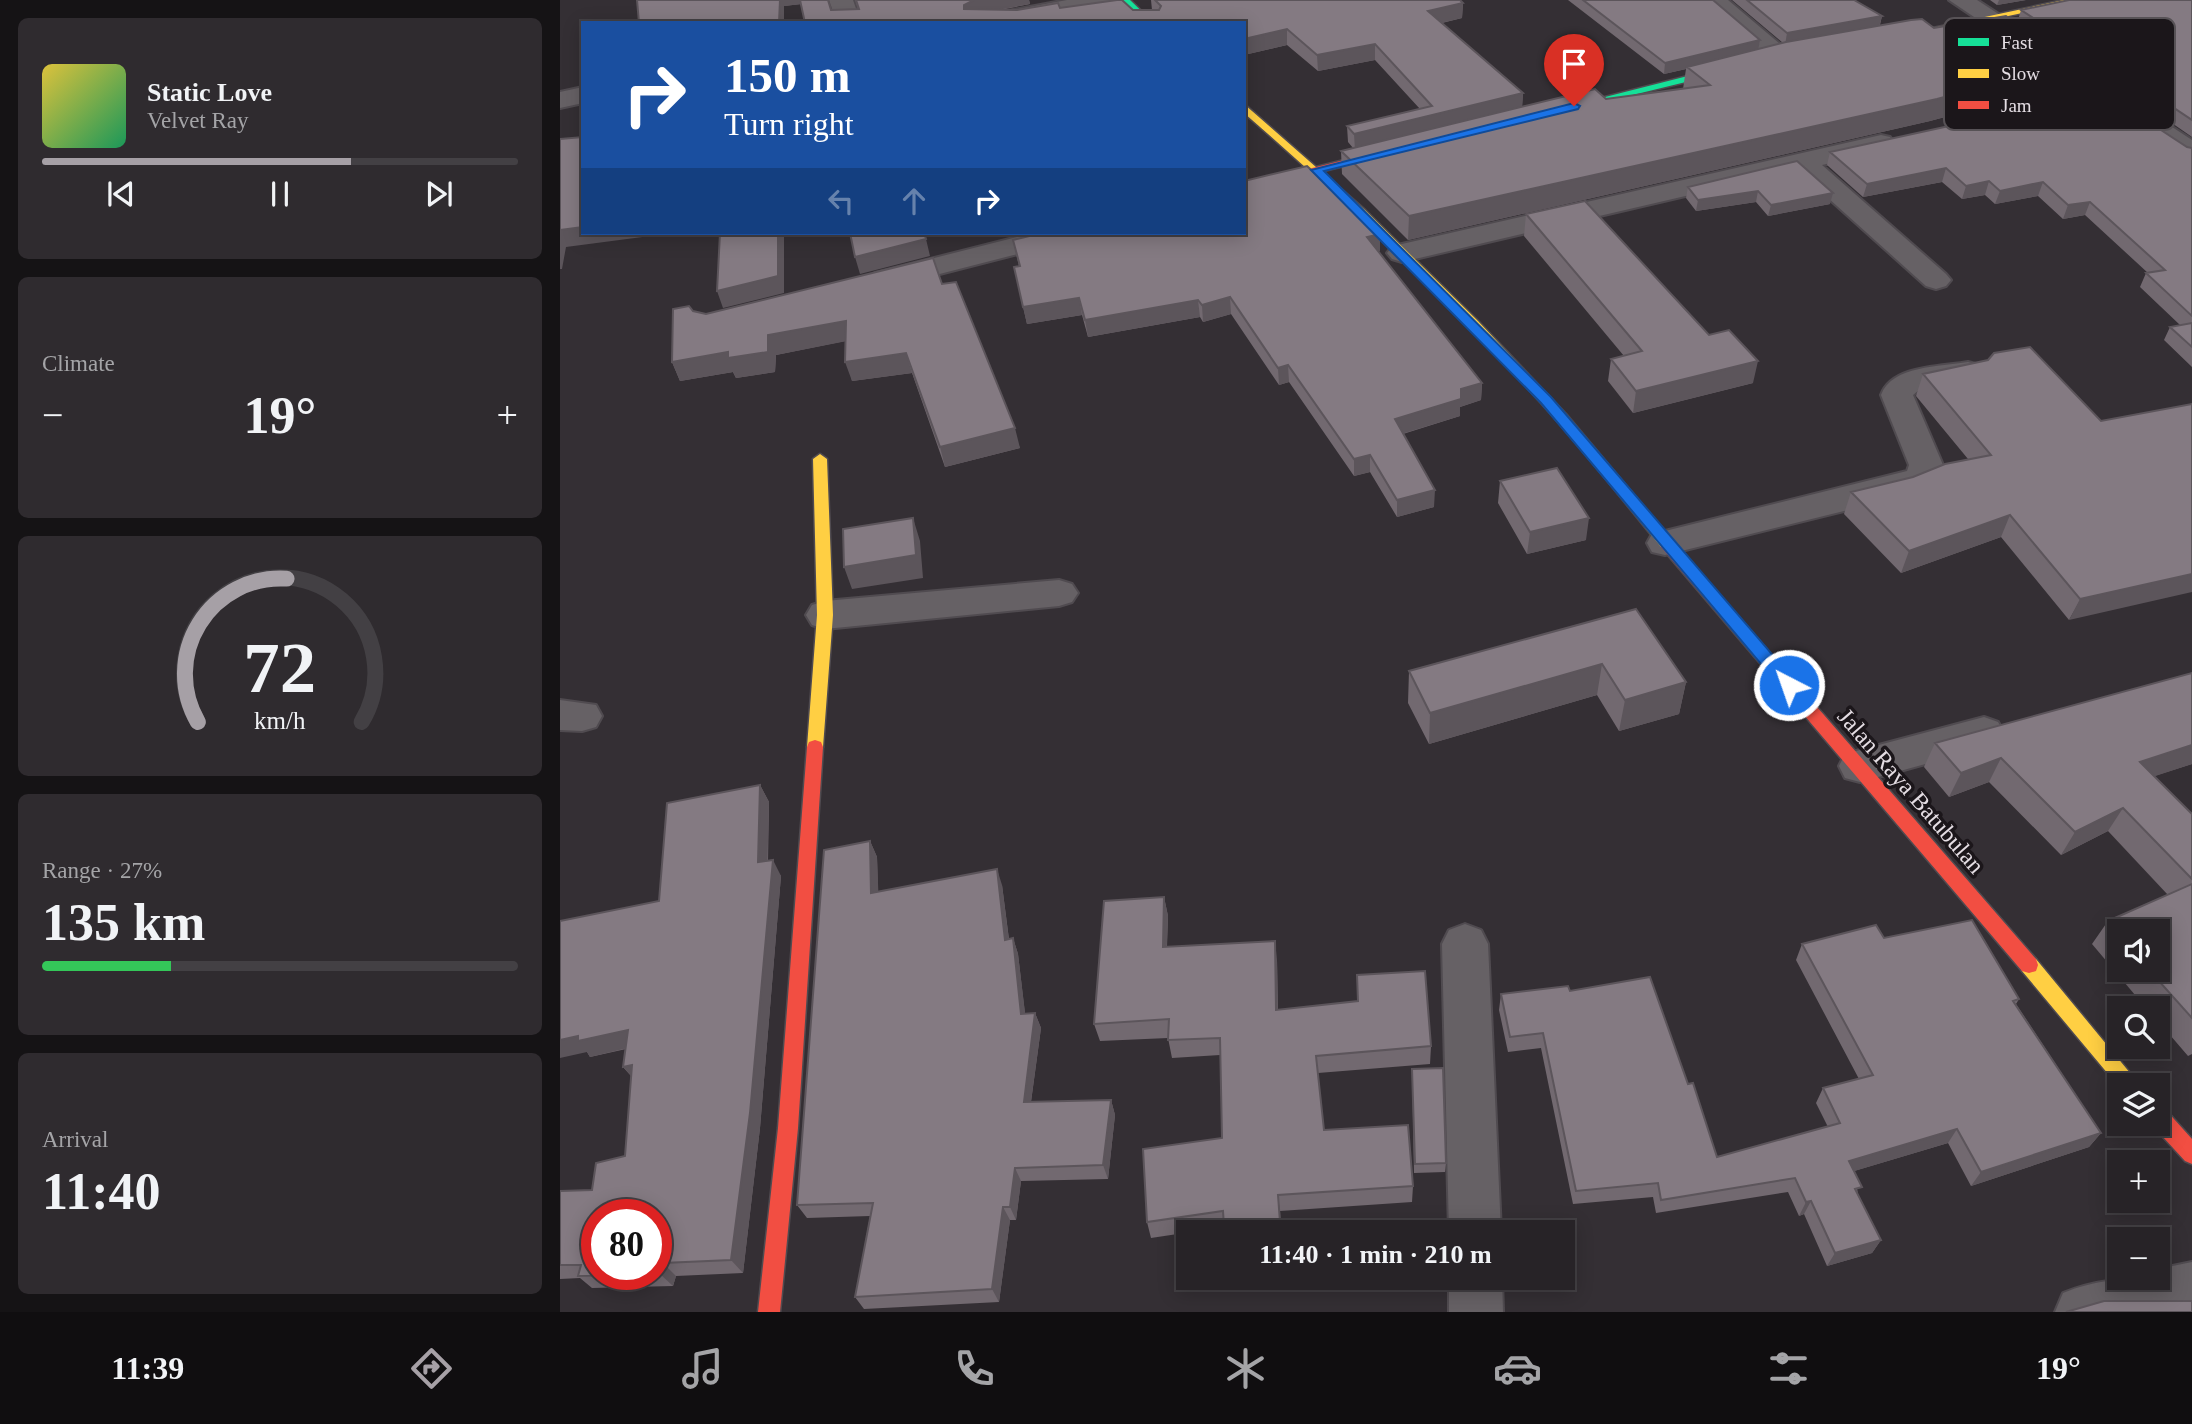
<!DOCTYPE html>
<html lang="en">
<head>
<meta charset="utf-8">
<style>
	body { margin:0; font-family:Georgia,serif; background:#2f2b2f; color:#f1f3f6; height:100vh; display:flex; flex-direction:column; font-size:26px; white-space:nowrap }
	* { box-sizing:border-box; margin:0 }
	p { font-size:23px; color:#a4a4a7 }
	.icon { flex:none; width:38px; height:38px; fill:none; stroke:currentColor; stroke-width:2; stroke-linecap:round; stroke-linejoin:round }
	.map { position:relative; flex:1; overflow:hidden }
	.drawer { display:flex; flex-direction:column; gap:18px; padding:18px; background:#151315; width:560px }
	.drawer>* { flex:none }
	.hud { position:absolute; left:21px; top:21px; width:665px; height:214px; border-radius:0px; box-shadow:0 4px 18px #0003,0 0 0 2px #434044; background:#1a4fa0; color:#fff; overflow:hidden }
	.tools { position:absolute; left:1547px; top:919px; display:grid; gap:14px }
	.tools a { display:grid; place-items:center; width:63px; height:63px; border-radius:0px; background:#272327; box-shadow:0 4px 18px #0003,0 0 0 2px #434044; font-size:35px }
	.speed { position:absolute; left:21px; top:1199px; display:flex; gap:14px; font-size:35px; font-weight:700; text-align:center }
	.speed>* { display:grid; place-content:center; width:91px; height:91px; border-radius:50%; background:#272327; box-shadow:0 4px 18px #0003,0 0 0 2px #434044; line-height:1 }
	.speed .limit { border:10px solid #d22; background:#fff; color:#111 }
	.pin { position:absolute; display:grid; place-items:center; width:60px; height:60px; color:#fff; margin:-72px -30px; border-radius:50% 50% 50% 0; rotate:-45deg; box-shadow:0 0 7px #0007 }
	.pin .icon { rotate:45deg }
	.me { position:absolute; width:77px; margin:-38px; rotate:319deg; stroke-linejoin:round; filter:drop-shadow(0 0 5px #0008) }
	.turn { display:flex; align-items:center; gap:24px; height:147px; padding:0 28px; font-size:32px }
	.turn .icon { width:91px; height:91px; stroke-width:2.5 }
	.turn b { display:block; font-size:49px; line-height:60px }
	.lanes { display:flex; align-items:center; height:66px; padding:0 28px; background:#0003; justify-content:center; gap:35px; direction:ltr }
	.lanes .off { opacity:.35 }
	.big { font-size:52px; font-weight:700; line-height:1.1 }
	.drawer .tile { flex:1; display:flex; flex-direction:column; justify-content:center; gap:10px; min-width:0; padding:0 24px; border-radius:10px; background:#2f2b2f }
	.drawer .dial { align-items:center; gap:0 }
	.dial svg { height:182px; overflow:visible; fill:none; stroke:#434044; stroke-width:7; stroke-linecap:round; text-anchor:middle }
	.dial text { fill:#f1f3f6; stroke:none }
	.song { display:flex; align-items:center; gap:21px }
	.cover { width:84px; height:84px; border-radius:10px; background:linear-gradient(135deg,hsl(50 70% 55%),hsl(150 70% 35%)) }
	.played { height:7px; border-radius:4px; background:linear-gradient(90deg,#a6a0a6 65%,#434044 65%) }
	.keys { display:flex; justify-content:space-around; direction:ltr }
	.heat { display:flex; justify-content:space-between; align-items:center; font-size:38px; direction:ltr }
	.charge { height:10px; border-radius:5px; background:linear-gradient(90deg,#34c759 27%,#434044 0) }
	.trip { position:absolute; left:616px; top:1220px; width:399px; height:70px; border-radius:0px; background:#272327; box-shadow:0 4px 18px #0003,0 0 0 2px #434044; font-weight:700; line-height:70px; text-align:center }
	.tab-bar { display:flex; height:112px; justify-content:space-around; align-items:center; background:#100e10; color:#a4a4a7 }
	.tab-bar .icon { width:49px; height:49px }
	.tab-bar .current { color:#a6a0a6 }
	.tab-bar b { font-size:32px; color:#f1f3f6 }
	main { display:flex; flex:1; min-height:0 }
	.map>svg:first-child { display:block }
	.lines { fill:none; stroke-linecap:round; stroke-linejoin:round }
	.street-casing { stroke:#504b50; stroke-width:4 }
	.fast-casing { stroke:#504b50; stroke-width:3 }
	.slow-casing { stroke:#504b50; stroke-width:3 }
	.jam-casing { stroke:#504b50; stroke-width:3 }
	.street { fill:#666165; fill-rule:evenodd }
	.fast { fill:#16e098; fill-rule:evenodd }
	.slow { fill:#ffcf43; fill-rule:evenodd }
	.jam { fill:#f24e42; fill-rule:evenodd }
	.wall { fill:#726970; fill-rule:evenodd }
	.shaded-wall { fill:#5c555b }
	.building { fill:#847a82; stroke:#5c555b; stroke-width:2 }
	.route { fill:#1a73e8; stroke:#114b97; stroke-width:2 }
	.labels { text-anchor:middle; stroke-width:7; stroke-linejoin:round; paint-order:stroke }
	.street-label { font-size:24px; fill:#e4dde3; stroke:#1b161a }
	.key { fill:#1b161a; stroke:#575256; stroke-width:2 }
	.key-label { font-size:19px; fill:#e4dde3 }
</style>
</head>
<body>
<main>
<section class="drawer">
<div class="tile">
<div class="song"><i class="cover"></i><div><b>Static Love</b><p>Velvet Ray</p></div></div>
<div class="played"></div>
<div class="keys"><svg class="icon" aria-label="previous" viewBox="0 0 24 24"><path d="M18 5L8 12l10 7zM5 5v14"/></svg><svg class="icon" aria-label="pause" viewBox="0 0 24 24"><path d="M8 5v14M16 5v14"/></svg><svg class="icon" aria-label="next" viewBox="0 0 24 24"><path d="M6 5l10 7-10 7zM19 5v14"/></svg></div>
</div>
<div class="tile"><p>Climate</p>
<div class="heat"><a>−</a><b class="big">19°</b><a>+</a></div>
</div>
<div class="tile dial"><svg viewBox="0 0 100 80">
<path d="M14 69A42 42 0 1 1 86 69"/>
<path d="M14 69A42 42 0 0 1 53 6" stroke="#a6a0a6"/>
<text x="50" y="56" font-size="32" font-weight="700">72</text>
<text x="50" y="72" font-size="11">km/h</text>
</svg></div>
<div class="tile"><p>Range · 27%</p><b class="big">135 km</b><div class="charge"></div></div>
<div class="tile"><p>Arrival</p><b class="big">11:40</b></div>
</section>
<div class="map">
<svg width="1632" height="1312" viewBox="0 0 1632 1312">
	<rect width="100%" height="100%" fill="#342f34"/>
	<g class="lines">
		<defs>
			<path id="street" d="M269,0h24l8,23h-24z
				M507,0h50l-4,5 -8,2 -85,16h-51l12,-7z
				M1142,0h26l65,55 -3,5h-18z
				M1389,0h28l215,140v20l-9,-2z
				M23,87v16l-23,5v-16z
				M1321,135l9,2 4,6 -4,6 -68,16 124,109 5,6 -5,6 -10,3 -10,-3 -129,-116 -395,92 -10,-3 -5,-6 5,-6 10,-3z
				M473,233h47l-4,6 -191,49 -10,-3 -5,-6 5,-6z
				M1408,362l11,3 5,7 -5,7 -60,11 -6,5 30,70 -9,21 -29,10 -240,59 -13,-3 -5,-9 5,-9 13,-3 242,-60 2,-6 -28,-70c11,-30 59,-28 87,-33z
				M499,580l13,4 6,9 -6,9 -13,4 -234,23 -13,-4 -6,-10 6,-10 13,-4z
				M0,700l36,5 6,11 -6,11 -14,4 -22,-1z
				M1424,717l14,5 6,11 -6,11 -138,38 -15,-4 -6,-12 6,-12z
				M905,924l16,6 7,14 13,288h-52l-7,-288 7,-14z
				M1632,1262v50h-137l8,-19c32,-13 61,-15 95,-15v-9z
				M889,1278h53l1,34h-54z"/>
			<path id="fast" d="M559,0h11l24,23h-11z
				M1175,64l4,1v4l-184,45 -5,-3z"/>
			<path id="slow" d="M1504,0h19l-145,31 -5,-3z
				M684,104l121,106 113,111 88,93 105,125 2,4 -2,4h-10c-40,-49 -78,-98 -120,-144 -92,-103 -192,-199 -297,-290z
				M260,454l7,5 6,156 -10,132 -2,5h-12l-2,-5 10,-132 -4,-156z
				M1469,957l7,2 104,126h-21v2l-97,-116 -2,-6 2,-6z"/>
			<path id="jam" d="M832,148l5,3 -1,2 -152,38v-6z
				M1106,538l5,1 365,420 2,6 -2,6 -7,2 -7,-2 -361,-424 -2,-4 2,-4z
				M255,740l6,2 2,5 -25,381 -18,184h-22l20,-184 29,-381 2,-5z
				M1598,1106l7,3 27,30v25l-7,-3 -34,-37h7z"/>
		</defs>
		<use href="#street" class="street-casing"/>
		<use href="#fast" class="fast-casing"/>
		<use href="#slow" class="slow-casing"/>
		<use href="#jam" class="jam-casing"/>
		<use href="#street" class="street"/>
		<use href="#fast" class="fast"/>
		<use href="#slow" class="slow"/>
		<use href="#jam" class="jam"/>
	</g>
	<path class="wall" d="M268,0l3,10 27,-1 -3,-9h174l1,4 -30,6h17l43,-2 92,2 -1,-10h309l3,3 -1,15 -20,5 81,70 -1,14 84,-8 77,-10 3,-20 -22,5 -96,-74h145l47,40 -2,9 25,-6 -51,-43h122l28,16 -2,9 54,3 83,-5 4,-13 171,-10v137l-85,-59 -9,-1 -49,-33 18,40 -137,37 -522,119 -66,-66 -1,-23 12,-3 -5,-6 -1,-16 73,-17 -45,-49 -57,11 -31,-26 -43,10v-32h-439l-4,-19 -17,2v17h-145z
		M1430,0h36l-29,5z
		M1627,147l5,1v219l-28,-27 6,-13 10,-2 -40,-38 6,-14h2l-63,-58 -22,4 -25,-23 -43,8 -10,-9 -23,4 -20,-17 -79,15 -36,-32 3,-13z
		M1237,161l33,43 -62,12 -12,-14 -60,9 -10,-13 2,-11z
		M966,214l183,121 44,48 -120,30 -25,-32 3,-22 13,-3 -100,-120z
		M453,240l367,11h-2l104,132 -1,17 -21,7v9l-57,18 31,73 -37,10 -27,-45 -16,4 -65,-94 -10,3 -48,-71 -28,8 -3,-5 -112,20 -6,-22 -55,9 -13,-57 5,-1z
		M382,284l78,164 -75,19 -33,-94 -60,8 -7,-40 -69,14 -1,17 -39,6 -3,-6 -53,9 -8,-19 21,-51 13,3z
		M1363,374l178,47 91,-17 -123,216 -68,-83 -100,36 -57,-59 7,-22 62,-15 55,-18 -52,-63z
		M940,481l86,59 -59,14 -29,-51z
		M1076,609l50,73 -7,32 -60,17 -22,-36 -168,49 -21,-41 1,-32z
		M1375,743l257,21 -38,12 38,38v240l-4,2 -30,-35v-13h-12l-54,-64 16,-23 60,-26 -60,-64 -47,24 -72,-73 -40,15 -25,-30zM1559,931l39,39h-39z
		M200,785l9,17 -1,59 13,15 -21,252 -17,145 -67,3 -3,10 -81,2 -12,-10 -20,1v-88l32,-1 33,-34 6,-80 -8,-9 3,-18 -36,8 -3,-5 72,-151z
		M310,841l7,16 1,35 124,-7 7,54 4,-1 5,16 7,60 10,-1 6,15 -10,74 80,-2 4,15 -7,64 -87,2 -5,39h-6l-11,82 -135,7 -9,-12 15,-81 -63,2 -10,-13z
		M604,897l4,19 -1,31 110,13 1,49 153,37 -1,18 -112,9 6,57 89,56 -1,16 -132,9 1,21h-56l-1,-5 -73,11 -4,-16 75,-84 -2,-83 -48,3 -4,-20 -68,3 -6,-17z
		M1324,938l135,61 -3,5 85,129 -12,14 -118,39 -23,-43 -94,28 4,23 23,46 -9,13 -45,13 -23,-52 -5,2 -11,-24 -132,21 -3,-16 -80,7 -32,-156 -33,4 -9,-42 2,-16 69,-3 118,93 29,73 111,-30 -12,-24 7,-15 36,-9 -63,-119 6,-16z
		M852,1069l34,94 -1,9 -31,1z"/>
	<path class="shaded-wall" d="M220,0h21l1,4 -18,2v17h-5z
		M414,0h55l1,4 -49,9 -17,-4v-4z
		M1439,0h27l-29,5z
		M903,3l-1,15 -34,8v-15z
		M1322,16l-3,11 -94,18 2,-12z
		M727,29v16l-43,10v-16z
		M1200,40l-2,11 -71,16 -1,2 -22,5 1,-11z
		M815,44v16l-57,11 -1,-16z
		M1515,62l-8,22 -137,37 -522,119 1,-24z
		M963,93l-1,16 -167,41 -1,-16z
		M1386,168l-4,14 -79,15 4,-13z
		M1429,181l-4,14 -23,4 4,-13z
		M1483,182l-5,14 -43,8 5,-13z
		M1198,191l-2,11 -60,9 2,-11z
		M1273,193l-3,11 -62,12 3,-11z
		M1530,202l-5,13 -22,4 5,-14z
		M23,227v6h90l-107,14 -4,22h-2v-39z
		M122,233h20l-19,2z
		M218,233h6v60l-61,15 -6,-17z
		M450,233h13l-12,3z
		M820,234v17l-13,3v-17z
		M366,239l4,17 -70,18 -5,-17z
		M670,297l1,17 -28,8 -1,-17z
		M519,298l3,17 -55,9 -4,-17z
		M638,300l2,17 -112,20 -3,-17z
		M286,321l6,19 -76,15 -1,17 -39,6 -3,-6 -53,9 -8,-19 96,-27z
		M346,353l6,20 -60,8 -7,-19z
		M1198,361l-5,22 -120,30 3,-22z
		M728,365l1,17 -10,3 -1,-17z
		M922,383l-1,17 -21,7v9l-65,20v-17l66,-30z
		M455,428l5,20 -75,19 -5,-20z
		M810,455v17l-16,4v-17z
		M875,490l-1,17 -37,10v-17z
		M1450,515l-9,22 -100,36 8,-22z
		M353,518l7,23 3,37 -71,11 -8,-22z
		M1029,518l-3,22 -59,14 3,-22z
		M1632,574v18l-123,28 11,-21z
		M1042,664l-5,31 -168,49 1,-31z
		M1126,682l-7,32 -60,17 6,-31z
		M1632,745v19l-67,22 15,-24z
		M1441,758l-12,24 -40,15 12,-24z
		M200,785l9,17 -2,77 -9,-17z
		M1563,808l-15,23 -47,24 14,-23z
		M310,841l7,16 2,52 -8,-16z
		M213,860l8,16 -21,252 -17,145 -12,-13z
		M437,869l5,16 9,71 -6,-16z
		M604,897l4,19 -2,49 -3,-18z
		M453,938l5,16 9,75 -6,-15z
		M715,941l2,19 1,68 -2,-18z
		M475,1013l6,15 -12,88 -5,-14z
		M68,1030l12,15 -50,12 -3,-5 -27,6v-18l18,-4z
		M72,1065l4,16 -13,-14z
		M551,1100l4,15 -7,64 -5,-14z
		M1397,1129l-9,14 -107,32 8,-14z
		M1541,1133l-12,14 -118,39 10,-14z
		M455,1168l6,13 -5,39 -6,-13z
		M718,1195l2,16 1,21 -1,-10z
		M1251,1201l-7,13 -5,2 7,-14z
		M443,1207l7,13 -11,82 -7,-13z
		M1321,1240l-9,13 -45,13 8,-13z
		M103,1263l13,13 -3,10 -13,-12z"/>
	<path class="building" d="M77,0h143l-1,23h-140z
		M240,0h28l3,10 28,-1 -3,-9h118l-10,5v4l53,1 41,-7 2,5 57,-8h5l11,10h26l2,-4 -6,-6h305l3,3 -35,8 95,82 -169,41 -7,-8 85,-20 -57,-62 -58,11 -30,-26 -43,10v-16h-439z
		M1023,0h130l47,40 -95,23z
		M1187,0h107l28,16 -95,17z
		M1509,0h123v120l-81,-54 -8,-2 -82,-54z
		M1446,16l69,46 -138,37 -528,117 -68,-65 254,-62 11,10 104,-14 -23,-18 99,-25 125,-22 11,-1 12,9z
		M1534,86l93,61 5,1v168l-46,-43 19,-3 -75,-68 -22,3 -25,-23 -43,9 -11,-10 -23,5 -20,-18 -79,16 -37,-32 119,-26z
		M23,137v90l-23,3v-91z
		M1237,161l36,32 -62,12 -13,-14 -60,9 -10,-13z
		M747,166l73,68 -13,3 115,146 -21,6v10l-66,20 40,71 -38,10 -27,-45 -16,4 -66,-94 -10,3 -48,-71 -28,8 -4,-5 -113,20 -6,-22 -56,9 -9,-40 6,-1 -7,-26 29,-7h202v-52z
		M1025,201l124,134 20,-5 29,31 -122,30 -25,-32 31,-8 -116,-137z
		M160,233h58v43l-61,15z
		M290,233h74l2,6 -71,18z
		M373,258l9,26 14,-2 59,146 -75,19 -34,-94 -61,9 1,-41 -78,14v17l-40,6v-6l-56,10 1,-53 16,-3 4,5 13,3z
		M1632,323v24l-22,-20z
		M1470,347l71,74 91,-17v170l-112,25 -70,-84 -101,36 -58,-59 62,-15 32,-13 46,-9 -68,-81 65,-14 6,-7z
		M997,468l32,50 -59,14 -30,-51z
		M353,518l3,37 -72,12 -1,-38z
		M1076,609l50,73 -61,18 -23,-36 -172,49 -21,-42z
		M1632,673v72l-52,17 52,52v65l-69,-71 -48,24 -74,-74 -40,15 -26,-30z
		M200,785l-2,77 15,-2 -23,253 -19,147 -68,3 -3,11h-4v-60h-59v60h46l-65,2 3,-11h-21v-74l32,-1 4,-27 29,-7 7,-91 -9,2 5,-37 -50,11v-5l-18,4v-119l99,-20 8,-98z
		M310,841l1,52 126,-24 8,71 8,-2 8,76 14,-1 -11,89 87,-2 -8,65 -88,3 -5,39h-7l-11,82 -137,8 18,-94 -76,2 27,-355z
		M1632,884v134l-43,-48h9v-39h-39v4l-11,-14z
		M604,897l-1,50 112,-6 1,69 82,-9 -1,-26 68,-4 6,75 -115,10 8,74 84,-5 5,61 -135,9 2,27 -56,5 -1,-16 -76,11 -4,-73 79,-11 -2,-100 -52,2 1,-21 -75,5 10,-123z
		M1412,920l47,79 -6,2 88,132 -120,39 -24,-43 -108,32 13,26 -7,2 26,51 -46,13 -24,-52 -5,1 -11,-24 -134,22 -3,-17 -82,8 -33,-158 -33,4 -9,-43 67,-8 2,5 80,-14 38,107 5,-1 24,74 123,-34 -17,-35 50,-13 -71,-131 74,-19 8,13z
		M883,1068l3,95 -31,1 -3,-95z
		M1544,1301h88v11h-126z"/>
	<path class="route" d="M1014,103l6,3 -2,3 -254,62 227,226 244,284v9h-12l-242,-287 -230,-233z"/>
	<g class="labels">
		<g class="street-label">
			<text transform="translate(1351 791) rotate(49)" y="8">Jalan Raya Batubulan</text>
		</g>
	</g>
	<rect x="1384" y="18" width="231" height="112" rx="10" class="key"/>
	<rect x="1398" y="38" width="31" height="8" fill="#16e098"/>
	<rect x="1398" y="69" width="31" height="9" fill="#ffcf43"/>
	<rect x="1398" y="101" width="31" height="8" fill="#f24e42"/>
	<g class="key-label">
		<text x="1441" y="49">Fast</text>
		<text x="1441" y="80">Slow</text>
		<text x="1441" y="112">Jam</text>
	</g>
</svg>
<div class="tools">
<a><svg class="icon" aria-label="sound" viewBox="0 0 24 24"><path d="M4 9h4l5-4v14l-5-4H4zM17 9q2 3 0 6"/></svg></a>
<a><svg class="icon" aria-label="search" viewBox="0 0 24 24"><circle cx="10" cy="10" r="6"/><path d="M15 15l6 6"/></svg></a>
<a><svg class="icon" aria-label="layers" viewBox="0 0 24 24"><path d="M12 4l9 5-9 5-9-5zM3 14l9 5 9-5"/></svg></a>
<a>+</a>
<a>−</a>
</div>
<div class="speed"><div class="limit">80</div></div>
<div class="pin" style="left:1014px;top:106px;background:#d93025"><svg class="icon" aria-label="arrive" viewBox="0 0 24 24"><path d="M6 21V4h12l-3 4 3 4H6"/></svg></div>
<svg class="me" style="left:1229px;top:685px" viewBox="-20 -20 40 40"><circle r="17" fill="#1a73e8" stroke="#fff" stroke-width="3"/><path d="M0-11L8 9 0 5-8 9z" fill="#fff"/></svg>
<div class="trip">11:40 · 1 min · 210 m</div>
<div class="hud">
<div class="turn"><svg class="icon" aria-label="right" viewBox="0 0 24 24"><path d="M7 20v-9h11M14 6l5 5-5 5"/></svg><div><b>150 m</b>Turn right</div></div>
<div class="lanes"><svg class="icon off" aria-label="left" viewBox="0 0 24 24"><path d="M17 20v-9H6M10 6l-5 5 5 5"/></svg><svg class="icon off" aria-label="ahead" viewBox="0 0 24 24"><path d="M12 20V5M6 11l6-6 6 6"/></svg><svg class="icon" aria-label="right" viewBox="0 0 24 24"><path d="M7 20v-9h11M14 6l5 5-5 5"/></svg></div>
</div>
</div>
</main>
<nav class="tab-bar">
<b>11:39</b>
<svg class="icon current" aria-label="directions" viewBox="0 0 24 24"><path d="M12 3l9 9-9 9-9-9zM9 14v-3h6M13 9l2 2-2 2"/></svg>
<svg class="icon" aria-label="music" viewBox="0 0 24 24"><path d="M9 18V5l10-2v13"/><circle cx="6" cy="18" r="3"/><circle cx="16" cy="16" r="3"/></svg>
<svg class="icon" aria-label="phone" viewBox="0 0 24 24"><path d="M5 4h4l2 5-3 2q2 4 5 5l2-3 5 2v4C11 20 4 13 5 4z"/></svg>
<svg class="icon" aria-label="climate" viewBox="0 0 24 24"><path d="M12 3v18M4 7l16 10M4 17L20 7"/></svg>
<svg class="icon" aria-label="car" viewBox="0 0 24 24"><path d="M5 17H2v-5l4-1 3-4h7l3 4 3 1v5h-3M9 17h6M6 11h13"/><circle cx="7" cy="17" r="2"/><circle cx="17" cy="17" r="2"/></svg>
<svg class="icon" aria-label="filters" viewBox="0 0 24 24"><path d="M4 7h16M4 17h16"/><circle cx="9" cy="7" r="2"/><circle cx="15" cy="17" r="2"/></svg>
<b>19°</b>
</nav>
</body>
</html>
